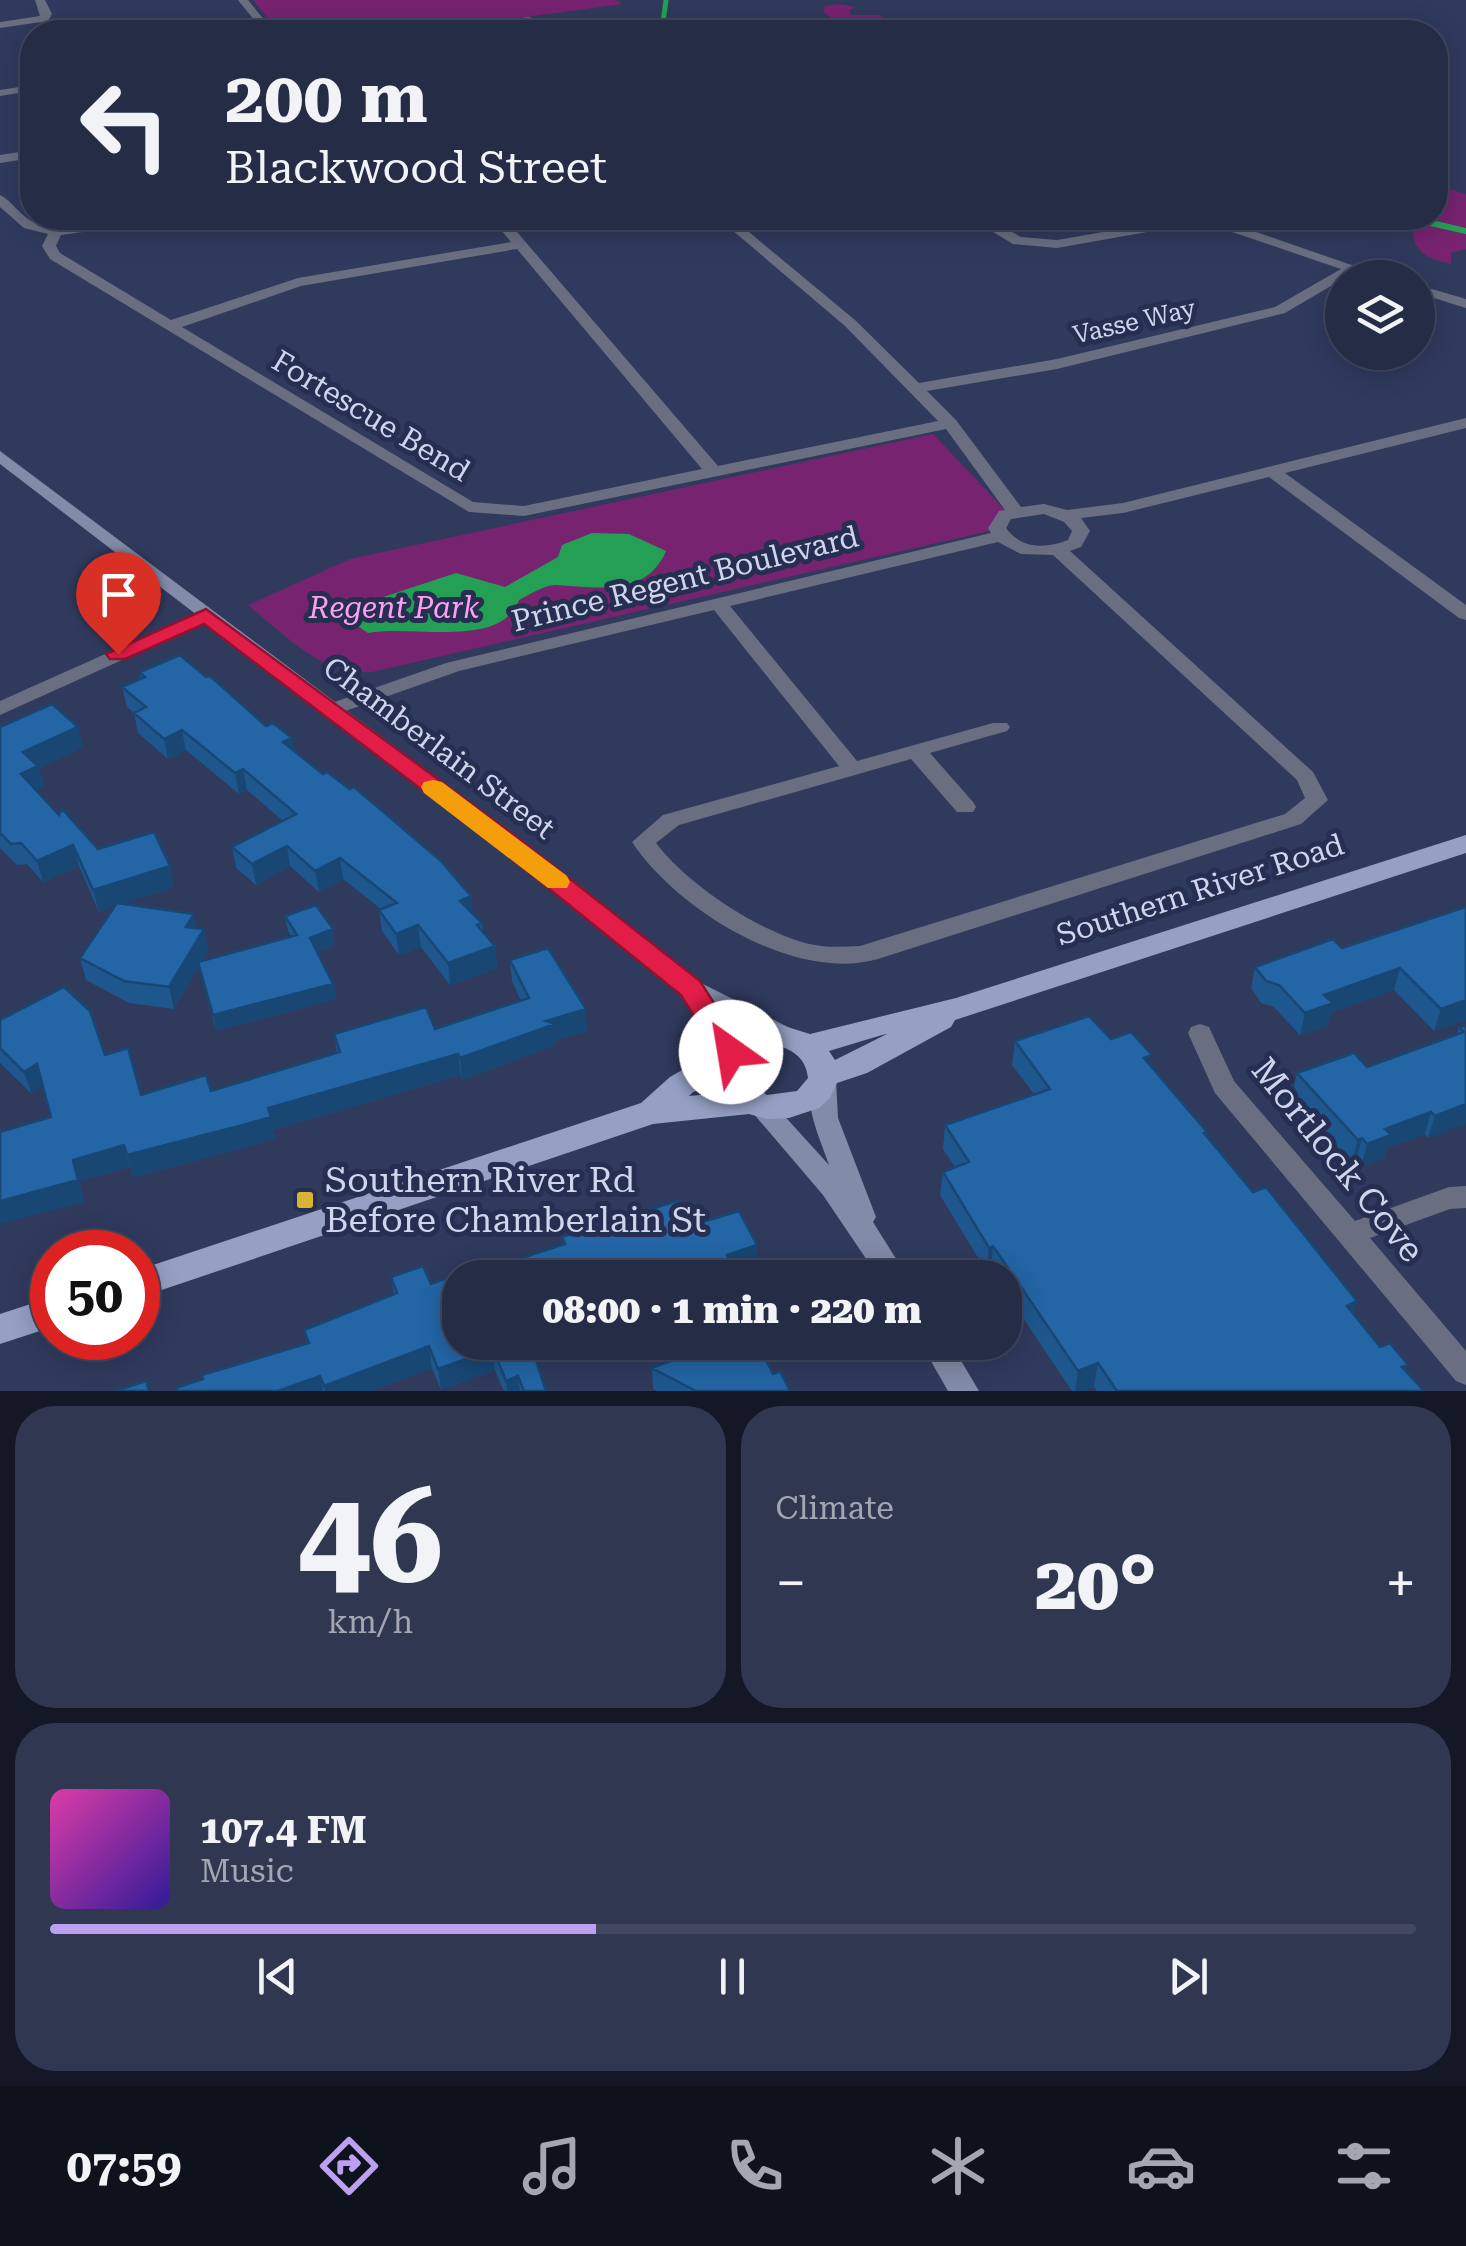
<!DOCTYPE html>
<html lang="en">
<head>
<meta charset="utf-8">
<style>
	body { margin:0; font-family:"Roboto Serif",serif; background:#303851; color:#f1f3f6; height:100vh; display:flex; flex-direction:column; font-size:38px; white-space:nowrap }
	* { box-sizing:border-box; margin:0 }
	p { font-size:32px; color:#a3a7b3 }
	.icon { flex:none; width:55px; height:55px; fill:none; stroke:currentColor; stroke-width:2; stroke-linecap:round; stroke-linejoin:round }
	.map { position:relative; height:1391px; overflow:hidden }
	.drawer { display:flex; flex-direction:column; gap:15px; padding:15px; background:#141826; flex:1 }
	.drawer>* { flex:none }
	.hud { position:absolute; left:20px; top:20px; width:1428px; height:210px; border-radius:40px; box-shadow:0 5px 25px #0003,0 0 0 2px #41485f; background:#242c46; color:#f1f3f6; overflow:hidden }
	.controls { position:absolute; left:1325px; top:260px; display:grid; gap:20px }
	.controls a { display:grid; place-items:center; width:110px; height:110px; border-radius:50%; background:#242c46; box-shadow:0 5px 25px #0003,0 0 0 2px #41485f; font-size:50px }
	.speed { position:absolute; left:30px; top:1230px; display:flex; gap:20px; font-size:50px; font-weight:700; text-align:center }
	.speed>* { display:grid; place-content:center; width:130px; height:130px; border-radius:50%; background:#242c46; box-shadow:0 5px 25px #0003,0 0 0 2px #41485f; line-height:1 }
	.speed .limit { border:15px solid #d22; background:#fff; color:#111 }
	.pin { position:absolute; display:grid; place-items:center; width:85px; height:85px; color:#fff; margin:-102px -42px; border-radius:50% 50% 50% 0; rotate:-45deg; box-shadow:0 0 10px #0007 }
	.pin .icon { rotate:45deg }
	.me { position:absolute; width:110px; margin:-55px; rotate:328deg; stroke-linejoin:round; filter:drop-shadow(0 0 8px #0008) }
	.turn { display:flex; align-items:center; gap:35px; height:210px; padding:0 40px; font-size:45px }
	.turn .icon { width:130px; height:130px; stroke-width:2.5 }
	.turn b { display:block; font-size:70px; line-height:85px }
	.big { font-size:75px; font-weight:800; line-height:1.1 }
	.drawer .tile { flex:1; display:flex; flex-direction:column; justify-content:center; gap:15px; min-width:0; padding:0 35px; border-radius:40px; background:#303851 }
	.drawer .dial { align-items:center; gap:0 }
	.dial b { font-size:130px; line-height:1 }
	.song { display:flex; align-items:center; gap:30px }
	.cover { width:120px; height:120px; border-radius:15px; background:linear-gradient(135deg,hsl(320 70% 55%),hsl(250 70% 35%)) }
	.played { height:10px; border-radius:5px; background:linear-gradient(90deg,#bca0f2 40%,#41485f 40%) }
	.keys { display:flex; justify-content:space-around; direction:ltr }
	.heat { display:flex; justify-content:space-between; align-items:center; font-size:55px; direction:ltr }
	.drawer .tiles { flex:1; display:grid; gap:15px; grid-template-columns:1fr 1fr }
	.tile:last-child { grid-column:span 2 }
	.trip { position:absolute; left:442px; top:1260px; width:580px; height:100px; border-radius:40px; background:#242c46; box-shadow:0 5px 25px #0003,0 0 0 2px #41485f; font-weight:800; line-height:100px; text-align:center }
	.tabs { display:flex; height:160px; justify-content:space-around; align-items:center; background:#0e121c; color:#a3a7b3 }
	.tabs .icon { width:70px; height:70px }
	.tabs .active { color:#bca0f2 }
	.tabs b { font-size:45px; color:#f1f3f6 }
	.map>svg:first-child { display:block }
	.green { fill:#772370 }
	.water { fill:#24a055 }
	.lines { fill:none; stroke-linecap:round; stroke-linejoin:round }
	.stream-far1 { stroke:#24a055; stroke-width:5 }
	.stream { stroke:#24a055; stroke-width:6 }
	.minor { fill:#696f81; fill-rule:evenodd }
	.secondary { fill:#828ba7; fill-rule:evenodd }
	.primary { fill:#95a0c4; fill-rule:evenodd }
	.wall { fill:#1e578e }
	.shaded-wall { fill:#184774 }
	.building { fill:#2365a5; stroke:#184774; stroke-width:2.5 }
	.route { fill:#e11d48; stroke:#92132f; stroke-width:2.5 }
	.slow { fill:#f59e0b }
	.poi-dot { fill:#d9b334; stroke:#262f52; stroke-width:4 }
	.labels { text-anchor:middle; stroke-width:10; stroke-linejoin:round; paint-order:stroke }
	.far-street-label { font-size:25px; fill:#cfd6ec; stroke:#262f52 }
	.street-label { font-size:30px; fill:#cfd6ec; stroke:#262f52 }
	.park-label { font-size:30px; font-style:italic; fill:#fca1f0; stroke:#262f52 }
	.near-street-label { font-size:35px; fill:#cfd6ec; stroke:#262f52 }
	.near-poi-label { font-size:35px; fill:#cfd6ec; stroke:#262f52; text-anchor:start }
</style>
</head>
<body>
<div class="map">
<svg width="1466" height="1391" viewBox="0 0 1466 1391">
	<rect width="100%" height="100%" fill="#303a5d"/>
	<path class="green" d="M253,0h363l6,4 -207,28h-136z
		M838,4l17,3 -6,4 2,4h28l12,8 49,1 24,8h-238l47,-12 62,2 -12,-11 2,-5z
		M1435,185l31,9v55l-15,4v11c-22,-5 -38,-11 -39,-36l-17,-10h40z
		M933,434l71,75 -2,12 -13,10 -617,141c-50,4 -87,-37 -124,-67l102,-46z"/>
	<path class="water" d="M592,533l37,1 37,17c-20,47 -71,36 -111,34 -11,0 -26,10 -36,15 -18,50 -108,24 -151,33l-15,-10 3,-14 9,-6 91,-30 49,14 53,-30 4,-12z"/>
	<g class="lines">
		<path class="stream-far1" d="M666,0l-4,30 18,2
			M1407,218l36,8"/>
		<path class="stream" d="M1431,223l35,8"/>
		<path class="minor" d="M35,0h10l7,14 -4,7 -48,7v-6l40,-6z
			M238,0h10l26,32h-10z
			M528,17l4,1v4l-70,10h-25z
			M32,85v6l-32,5v-6z
			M32,150v8l-32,5v-8z
			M0,195c12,6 19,19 31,26 31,17 94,-3 129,-3l-6,4 -93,13 -5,11 4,7 111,67 127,-42 213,-36 -20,-24h14l213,248 220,-45 -93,-95 -127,-108h14l123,102 64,63 138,-24 218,-52 66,-38 -138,-47 -146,26 -44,-4 -43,-26h16l35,19 36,3 127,-22h32l173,60h-22l-14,-5 -68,40 -228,56 -130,22 29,29 65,87 23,-3 23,6 56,-7 343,-85v10l-181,45 181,132v15l-7,-2 -190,-141 -146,36 -42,5 9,13 -9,16 -11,4 243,221 15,28 -27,24 -423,135c-83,24 -201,-49 -246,-117l31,-27 176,-49 -125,-156 -255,61 -122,43h-14l-3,-4 3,-4 123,-43 545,-130 -3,-5 11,-17 6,-1 -59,-81 -422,87 -55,-4 -419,-253 -8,-13 6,-12 -24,-6 -24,-21zM517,249l185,220 -178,37 -51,-4 -291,-175 119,-41zM1044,514l20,8 8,9 -4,9c-23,9 -47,9 -62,-12l5,-9zM998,542l23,12 32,1 244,225 8,18 -20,16 -425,132c-18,1 -37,2 -55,-3 -50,-14 -118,-59 -149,-100l23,-18 232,-66 46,53h16l3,-5 -3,-5 -43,-49 77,-22 3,-4 -3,-4h-14l-136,38 -127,-155z
			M1418,285l48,14v9l-48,-15z
			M206,609l9,6 -2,4 -213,96v-14z
			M1200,1024l9,3 25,54 121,140 94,-34 17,-1v22l-16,1 -80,29 96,113v34l-10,-4 -241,-288 -27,-60 3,-6z"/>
		<path class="secondary" d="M0,451l513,384 186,147 91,46 3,6 -3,6 -9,3 -9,-3 -52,-27 23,38 -3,6 -9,3 -9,-3 -39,-62 -186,-150 -497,-381z
			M823,1071l9,2 4,7 2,38 38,99 -3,5 35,56h-29l-56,-83 -76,-89 4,-7 9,-3 9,3 60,66c-9,-27 -28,-64 -15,-92z
			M920,1342h30l29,49h-31z"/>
		<path class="primary" d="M1466,835v18l-511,167 -4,7 -84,46 -30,10 -7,15 -11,10 -30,10 -22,1 -18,-5 -96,10 -515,174v-28l503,-167 29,-26 47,-27 19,-18 35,-10 39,12 146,-36zM887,1034l-52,26 -6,-9 53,-16zM771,1044c20,4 35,13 37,34l-11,13 -30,4 -24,-17 2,-20zM713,1081l7,12 -31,3 3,-3z
			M52,1297v30l-52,17v-30z"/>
	</g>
	<path class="wall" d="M140,672l155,79 176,145 2,18 9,9 1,9 12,14 2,22 -47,17 -29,-38 -22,8 -17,-24 -3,-21 2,-1 -38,-30 -24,13 -29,-26 -34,19 -20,-17 -4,-21 51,-26 -36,-31 -8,4 -53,-44 -18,9 -30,-26 -4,-20 -7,-6 -5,-20 19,-8z
		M0,727l83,20 -44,21 5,18 -8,4 23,25 39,34 76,38 -52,17 75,24 11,23 -6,10 89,-25 -3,-5 -3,-15 50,29 -19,7 17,32 3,15 -120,32 -17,-65 -25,43 -45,-6 -43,-23 -6,-22 34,-52 -15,6 -20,-46 -36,16 -16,-18 -10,1 -17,-17z
		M1466,907v113l-32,11 -40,-41 -64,23 -3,13 -27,9 -26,-28 -13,-4 -10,-15 4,-21 87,-19z
		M510,960l77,71 -31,9v5l-94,35 -1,-5 -188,55 2,8 -28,9 -114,30 -3,-10 -51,14 5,21 -33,-85 -8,-31 -12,7 -31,-30v-43l105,35 36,40 70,-4 126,-38 -3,-19 101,-5 86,-28 -9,-20z
		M1466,1026l-38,112 -3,-4 -38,14 -3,10 -23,8 -5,-5 -4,2 -60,-67 5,-23 70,-6 90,-32 2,-8z
		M1111,1039l39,26 57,67 -1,4 174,211 44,44h-327l-3,-4 -11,4h-11l-67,-100v-13h-9l-5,-8 -5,1 -46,-76 3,-23 12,-5 -12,-18 2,-24 89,-31 -22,-29 3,-24z
		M689,1215l17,6 51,45 -23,8v4h-274v64h123l-48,17 11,32h-42l-9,-21 -54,20 -9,-22 -61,23h-194l130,-47 -3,-14 90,-36 -3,-17 40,7 72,-20 60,-20 -1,-7z
		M689,1342h50l51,49h-133l-4,-2 -1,-21 38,-14z"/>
	<path class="shaded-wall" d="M78,727l5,20 -44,21 5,18 -18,9 -5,-21 2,-22z
		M182,730l4,20 -18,9 -4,-20z
		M292,738l4,20 -13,-16z
		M243,769l4,21 -8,4 -4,-21z
		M73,845l6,21 -36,16 -6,-21z
		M287,846l3,20 -34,19 -4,-21z
		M340,858l3,21 -24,13 -4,-21z
		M170,866l4,21 -75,25 -6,-22z
		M471,896l3,21 -14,-16z
		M194,914l4,22 -12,-9z
		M418,925l3,22 -22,8 -3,-21z
		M204,929l4,22 -34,58 -5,-22z
		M333,929l2,16 -23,8 -2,-15z
		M495,946l2,22 -47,17 -2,-22z
		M1400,968l-6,22 -64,23 -3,13 -27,9 5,-22 19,-18z
		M333,984l3,15 -120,32 -3,-16z
		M1466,1000v20l-32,11 7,-22z
		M586,1009l1,22 -31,9v5l-94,35 -2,-22 86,-37z
		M458,1054l3,21 -188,55 2,8 -28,9 -114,30 -6,-22 141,-47z
		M37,1064l7,22 -13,7 -7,-21z
		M1466,1104v20l-38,14 7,-22z
		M1431,1112l-6,22 -38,14 -3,10 -23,8 6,-22 18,-15z
		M1362,1138l-6,23 -4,2 6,-23z
		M124,1145l6,22 -51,14 5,21 -84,22v-23l73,-41z
		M757,1245v21l-23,8v4h-23l16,-23z
		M993,1246l-2,24 -5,1 3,-23z
		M1357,1301l-7,24 -3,-19z
		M529,1342h54l-52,18z
		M429,1346l3,22 -61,23h-46l-1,-5z
		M493,1349l2,21 -54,20 -3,-21z
		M1098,1363l-4,24 -11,4h-8l3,-20z
		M320,1376l3,15h-45z
		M518,1376l2,15h-13l-1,-10z"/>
	<path class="building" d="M180,655l26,22 4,-1 56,50 7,-3 19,15 -9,4 40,32 4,-2 23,17 4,-2 86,73 31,36 -11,5 22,22 -5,2 18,21 -47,17 -30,-38 -22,9 -17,-24 18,-7 -57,-45 -25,13 -28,-25 -35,18 -20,-17 64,-33 -53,-45 -8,4 -53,-43 -18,9 -30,-26 12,-6 -24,-20 23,-10 -5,-5z
		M52,704l26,23 -55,25 15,14 -17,8 38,41 3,-6 36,40 56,-17 16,34 -77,24 -20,-45 -36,16 -16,-18 -10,1 -11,-11v-106z
		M117,903l77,11 -8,13 18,2 -35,58 -45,-6 -44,-23z
		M316,905l17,24 -23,9 23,46 -120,31 -15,-53 99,-27 -12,-19z
		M1466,907v93l-25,9 -41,-41 -76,27 9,8 -28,10 -26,-28 -13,-4 -11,-14 78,-28 9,9z
		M548,948l38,61 -40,12 9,3 -95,34 -2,-4 -190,54 3,9 -28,8 -116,30 -3,-10 -51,15 5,20 -78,21v-69l51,-15 -14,-53 -13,8 -24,-24v-28l64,-33 26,24 15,44 23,-7 13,47 65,-20 5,16 129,-39 -6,-18 92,-27 9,22 94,-31 -19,-38z
		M1089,1016l22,23 20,-7 21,23 -8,3 63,74 -3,1 49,59 13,-5 91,114 -10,5 33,41 10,-4 18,22 -6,2 22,24h-307l-19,-28 -20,8 -85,-125 -4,2 -46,-76 26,-10 -24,-37 105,-36 -35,-48z
		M1466,1026v78l-31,12 -4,-4 -46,17 6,6 -24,9 -5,-6 -4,2 -61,-67 57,-20 13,14 97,-35 -5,-5z
		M680,1200l9,15 12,-4 5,10 33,-10 18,34 -30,10 7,15 -23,8h-251v64h70l16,49h-22l-6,-15 -12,5 -13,-32 -55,20 -9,-23 -105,40 -4,-10 -42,15h-101l-1,-3 27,-9 -1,-4 107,-32 -5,-13 93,-37 -6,-16 32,-11 8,18 69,-25 3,5 62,-20 -3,-7z
		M693,1342h64l16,32 7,-3 10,20h-94l-44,-23 45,-17z
		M146,1381l3,10h-34z"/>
	<path class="route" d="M206,609l308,226 186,146 45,71 -4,7 -10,3 -10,-3 -40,-64 -185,-149 -292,-222 -79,35h-15l-4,-5z"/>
	<path class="slow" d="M433,780l9,2 125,94 3,6 -3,6h-19l-124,-95 -3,-6 3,-5z"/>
	<rect class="poi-dot" x="295" y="1190" width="20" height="20" rx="5"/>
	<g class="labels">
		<g class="far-street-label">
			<text transform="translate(1134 321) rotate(-13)" y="9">Vasse Way</text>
		</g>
		<g class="street-label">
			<text transform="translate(371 416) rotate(31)" y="10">Fortescue Bend</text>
			<text transform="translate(685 579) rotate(-14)" y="10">Prince Regent Boulevard</text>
			<text transform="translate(439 748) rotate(37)" y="10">Chamberlain Street</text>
			<text transform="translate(1200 890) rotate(-18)" y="10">Southern River Road</text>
		</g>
		<g class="park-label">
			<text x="394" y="618">Regent Park</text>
		</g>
		<g class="near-street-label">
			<text transform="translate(1338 1160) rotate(51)" y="12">Mortlock Cove</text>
		</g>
		<g class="near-poi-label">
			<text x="325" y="1192">Southern River Rd<tspan x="325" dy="40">Before Chamberlain St</tspan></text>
		</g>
	</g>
</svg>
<div class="controls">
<a><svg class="icon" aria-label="layers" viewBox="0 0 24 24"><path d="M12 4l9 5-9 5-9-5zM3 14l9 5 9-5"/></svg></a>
</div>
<div class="speed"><div class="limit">50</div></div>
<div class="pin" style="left:118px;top:654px;background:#d93025"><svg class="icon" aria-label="arrive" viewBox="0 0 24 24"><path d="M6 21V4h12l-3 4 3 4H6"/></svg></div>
<svg class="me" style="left:731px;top:1052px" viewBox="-20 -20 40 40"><circle r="19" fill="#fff"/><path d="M0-13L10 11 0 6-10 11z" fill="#e11d48"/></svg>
<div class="trip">08:00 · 1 min · 220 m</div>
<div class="hud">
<div class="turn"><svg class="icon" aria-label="left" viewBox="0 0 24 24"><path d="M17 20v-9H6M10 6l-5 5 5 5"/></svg><div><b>200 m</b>Blackwood Street</div></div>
</div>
</div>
<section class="drawer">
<div class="tiles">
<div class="tile dial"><b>46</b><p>km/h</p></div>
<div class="tile"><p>Climate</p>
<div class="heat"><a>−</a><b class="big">20°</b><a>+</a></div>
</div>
<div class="tile">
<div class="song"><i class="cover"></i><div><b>107.4 FM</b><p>Music</p></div></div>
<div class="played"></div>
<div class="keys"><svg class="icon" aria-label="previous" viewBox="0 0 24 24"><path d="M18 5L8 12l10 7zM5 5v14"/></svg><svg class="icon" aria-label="pause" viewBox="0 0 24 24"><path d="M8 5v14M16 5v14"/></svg><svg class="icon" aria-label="next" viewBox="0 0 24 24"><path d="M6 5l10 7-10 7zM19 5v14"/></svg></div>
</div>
</div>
</section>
<nav class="tabs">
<b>07:59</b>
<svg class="icon active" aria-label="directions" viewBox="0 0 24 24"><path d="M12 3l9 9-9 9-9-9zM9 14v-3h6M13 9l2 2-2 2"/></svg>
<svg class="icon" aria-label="music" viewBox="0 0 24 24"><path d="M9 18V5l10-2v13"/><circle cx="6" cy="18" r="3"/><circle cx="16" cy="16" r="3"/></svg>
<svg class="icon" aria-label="phone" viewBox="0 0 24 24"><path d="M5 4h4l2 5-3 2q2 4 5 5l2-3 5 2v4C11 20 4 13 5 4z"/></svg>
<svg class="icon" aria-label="climate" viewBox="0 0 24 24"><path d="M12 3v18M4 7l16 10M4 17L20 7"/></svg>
<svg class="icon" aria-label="car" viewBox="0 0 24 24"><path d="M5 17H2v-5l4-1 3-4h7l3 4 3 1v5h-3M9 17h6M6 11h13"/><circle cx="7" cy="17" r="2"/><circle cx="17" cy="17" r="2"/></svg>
<svg class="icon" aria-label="filters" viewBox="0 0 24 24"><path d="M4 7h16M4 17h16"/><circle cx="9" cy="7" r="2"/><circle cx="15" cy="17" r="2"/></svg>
</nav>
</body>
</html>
